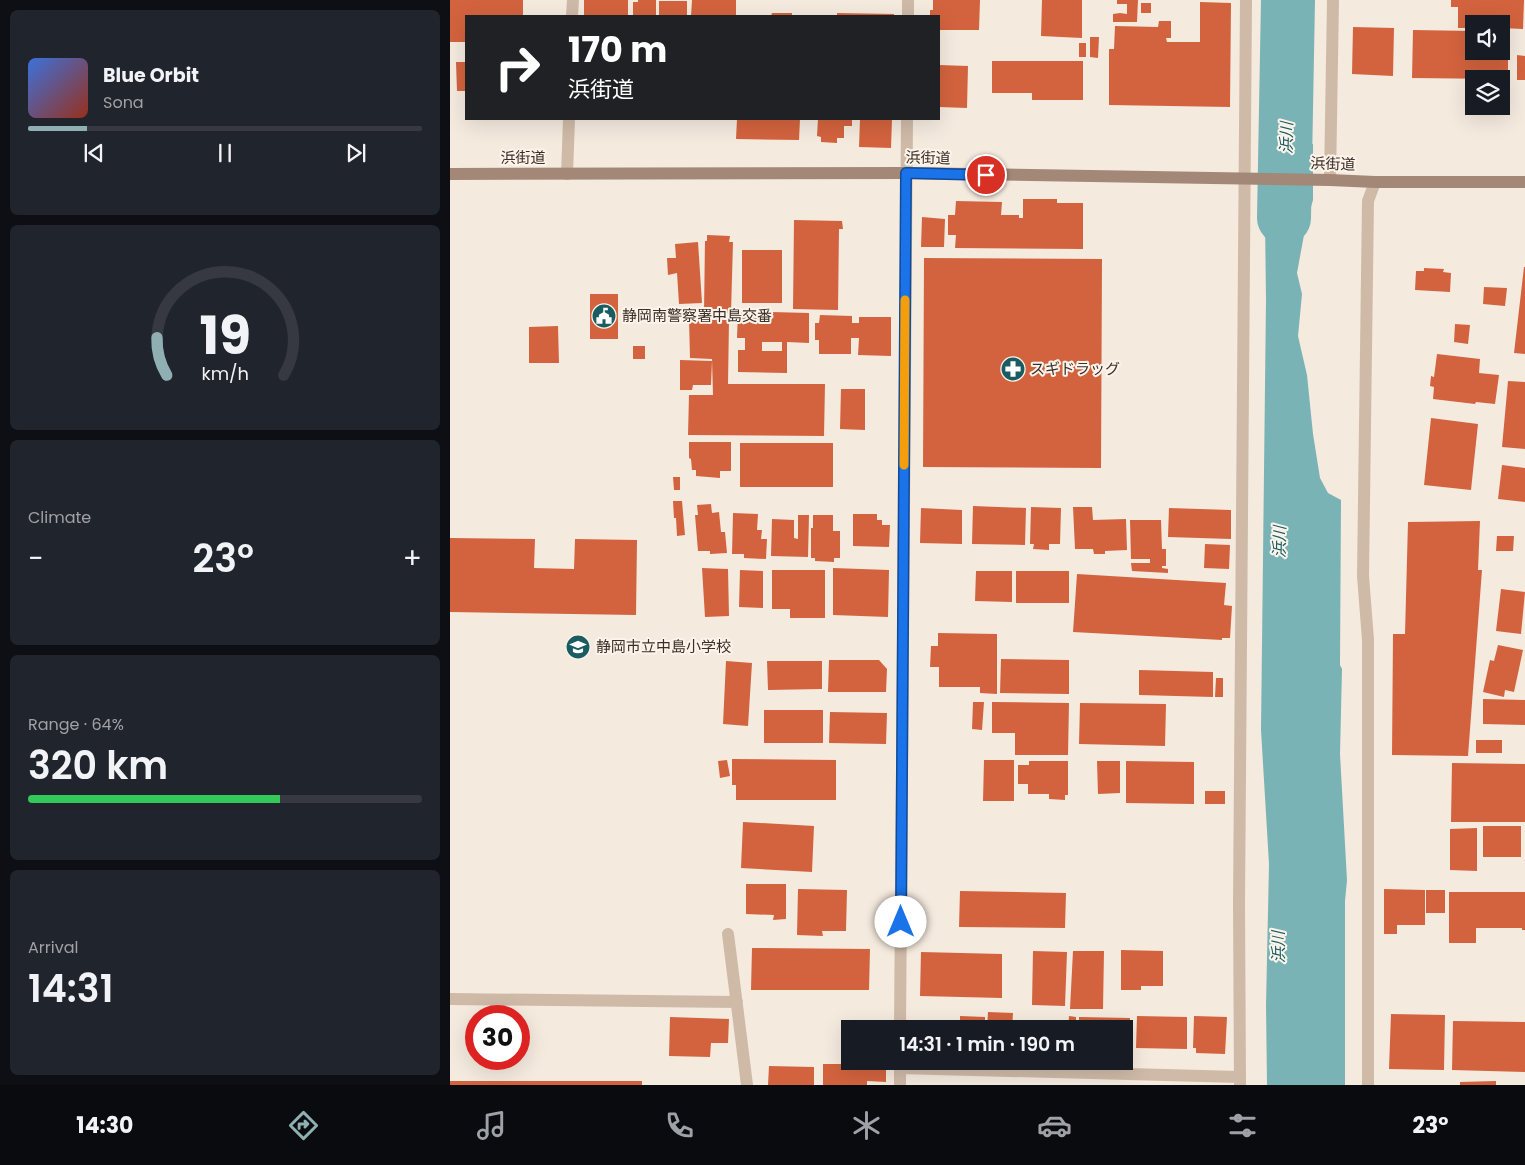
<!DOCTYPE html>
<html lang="en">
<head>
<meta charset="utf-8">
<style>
	body { margin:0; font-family:Poppins,"Noto Sans JP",sans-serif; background:#20242c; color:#f1f3f6; height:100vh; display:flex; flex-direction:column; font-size:19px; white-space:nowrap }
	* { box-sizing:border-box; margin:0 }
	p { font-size:16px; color:#9ea1a6 }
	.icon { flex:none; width:28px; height:28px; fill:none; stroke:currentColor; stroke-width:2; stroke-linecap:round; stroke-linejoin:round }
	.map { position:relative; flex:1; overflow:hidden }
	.side { display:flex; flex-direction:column; gap:10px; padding:10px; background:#0d0f14; width:450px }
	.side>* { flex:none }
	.top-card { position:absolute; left:15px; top:15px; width:475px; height:105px; border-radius:0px; box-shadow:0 5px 20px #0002; background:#202124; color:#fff; overflow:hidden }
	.tools { position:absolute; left:1015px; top:15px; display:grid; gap:10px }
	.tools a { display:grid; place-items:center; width:45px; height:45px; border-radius:0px; background:#171b24; box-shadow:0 5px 20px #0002; font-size:25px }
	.speed { position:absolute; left:15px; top:1005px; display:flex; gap:10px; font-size:25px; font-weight:700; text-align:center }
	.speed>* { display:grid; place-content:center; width:65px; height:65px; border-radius:50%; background:#171b24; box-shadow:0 5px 20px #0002; line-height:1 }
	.speed .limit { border:8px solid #d22; background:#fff; color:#111 }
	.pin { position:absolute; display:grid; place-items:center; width:42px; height:42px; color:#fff; margin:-21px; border:2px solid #fff; border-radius:50%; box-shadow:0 1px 5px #0007 }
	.me { position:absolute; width:55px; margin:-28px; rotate:0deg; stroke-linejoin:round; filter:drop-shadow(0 0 4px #0008) }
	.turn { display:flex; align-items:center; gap:18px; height:105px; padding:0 20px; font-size:22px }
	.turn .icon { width:65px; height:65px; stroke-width:2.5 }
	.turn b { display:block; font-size:35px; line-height:42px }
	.big { font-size:38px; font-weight:600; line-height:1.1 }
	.side .tile { flex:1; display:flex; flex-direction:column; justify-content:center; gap:8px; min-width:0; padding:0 18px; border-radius:8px; background:#20242c }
	.side .dial { align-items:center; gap:0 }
	.dial svg { height:130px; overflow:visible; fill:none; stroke:#363941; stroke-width:7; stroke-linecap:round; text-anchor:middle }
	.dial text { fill:#f1f3f6; stroke:none }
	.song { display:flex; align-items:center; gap:15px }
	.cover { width:60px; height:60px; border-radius:8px; background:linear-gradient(135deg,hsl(220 70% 55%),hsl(10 70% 35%)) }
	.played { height:5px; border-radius:2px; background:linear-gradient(90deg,#90afb3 15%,#363941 15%) }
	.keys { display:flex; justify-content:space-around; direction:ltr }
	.heat { display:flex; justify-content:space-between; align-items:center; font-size:28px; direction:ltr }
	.charge { height:8px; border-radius:4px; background:linear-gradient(90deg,#34c759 64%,#363941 0) }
	.trip { position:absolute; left:391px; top:1020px; width:292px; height:50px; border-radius:0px; background:#171b24; box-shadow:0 5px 20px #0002; font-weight:600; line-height:50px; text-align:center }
	.tab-bar { display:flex; height:80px; justify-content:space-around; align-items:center; background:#090b0e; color:#9ea1a6 }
	.tab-bar .icon { width:35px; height:35px }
	.tab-bar .active { color:#90afb3 }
	.tab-bar b { font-size:22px; color:#f1f3f6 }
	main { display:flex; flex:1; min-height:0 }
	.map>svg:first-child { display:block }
	.water { fill:#79b3b6 }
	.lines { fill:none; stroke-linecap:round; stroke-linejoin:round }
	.river { stroke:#79b3b6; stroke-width:54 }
	.building { fill:#d3633e; fill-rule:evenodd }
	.street { stroke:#cfbaa8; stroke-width:12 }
	.secondary { stroke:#a38878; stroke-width:12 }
	.route-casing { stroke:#114b97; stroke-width:12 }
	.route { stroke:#1a73e8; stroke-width:9 }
	.slow { stroke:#f59e0b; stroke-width:9 }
	.labels { text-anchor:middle; stroke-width:4; stroke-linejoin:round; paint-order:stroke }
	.street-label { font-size:15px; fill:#3b2f29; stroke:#fcf4eb }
	.poi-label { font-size:15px; fill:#3b2f29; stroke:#fcf4eb; text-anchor:start }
	.water-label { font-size:16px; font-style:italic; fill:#195c62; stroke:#fcf4eb }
</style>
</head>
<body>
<main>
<section class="side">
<div class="tile">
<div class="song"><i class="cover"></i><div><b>Blue Orbit</b><p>Sona</p></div></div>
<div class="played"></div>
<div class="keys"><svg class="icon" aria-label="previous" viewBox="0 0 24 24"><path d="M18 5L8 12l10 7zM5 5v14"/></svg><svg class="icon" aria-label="pause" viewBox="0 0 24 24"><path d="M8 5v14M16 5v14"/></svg><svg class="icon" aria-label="next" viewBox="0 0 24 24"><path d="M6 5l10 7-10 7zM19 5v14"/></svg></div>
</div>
<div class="tile dial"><svg viewBox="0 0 100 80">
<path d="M14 69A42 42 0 1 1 86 69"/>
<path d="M14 69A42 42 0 0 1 8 46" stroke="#90afb3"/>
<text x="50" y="56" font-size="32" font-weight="700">19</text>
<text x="50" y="72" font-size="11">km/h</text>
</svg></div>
<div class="tile"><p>Climate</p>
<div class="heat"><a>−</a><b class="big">23°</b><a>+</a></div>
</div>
<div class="tile"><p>Range · 64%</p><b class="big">320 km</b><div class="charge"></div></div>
<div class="tile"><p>Arrival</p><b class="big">14:31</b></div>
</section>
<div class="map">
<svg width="1075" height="1085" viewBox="0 0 1075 1085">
	<rect width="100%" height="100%" fill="#f5eade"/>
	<path class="water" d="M816,142l47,2v56l-7,24 -9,49 5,21 -4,42 9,39 6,59 7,44 8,15 13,7 -1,165 2,4 -2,85 7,126 -2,21v184h-78l-1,-80 3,-141 -8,-134 5,-430 -1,-82 -7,-18z"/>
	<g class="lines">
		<path class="river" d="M834,218l4,-218"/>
	</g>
	<path class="building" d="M0,0h73v16h-57v26h-16z
		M134,0h44v16h-44z
		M188,0h18v16h-23v-14h5z
		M242,0h44v16h-45z
		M483,0h47l-1,30h-40v-14h-9v-6h3z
		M592,0h40v38l-41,-2z
		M667,0h21l-1,22h-24v-8l7,-1 7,1v-10h-10z
		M1001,0h73l-1,29 -22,-1v-4h-27v4h-16v-21h-7z
		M209,1h28v15h-28z
		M750,2l31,1 -1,104 -121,-2v-56h5l1,-23 43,1 1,-6h12v17h-5l1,4h33z
		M691,3h10v10h-10z
		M322,13h20v3h-21z
		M387,13l57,1v2h-57z
		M903,27l41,1 -1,48 -41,-2z
		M963,30l61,1v20h25v4l9,1v24h-7v-1l-89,-1z
		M640,37h9l-1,21 -8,-1z
		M629,43h7v14h-7z
		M1067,55l8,1v24h-8z
		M542,61h91v39h-51v-7h-40z
		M6,62h10v29h-9z
		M489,65l29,1 -1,42 -28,-1z
		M287,119h63l-1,21 -63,-1z
		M368,119h34v7h-8v12h-7v5l-16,-1v-5l-4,-1z
		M410,119h32l-1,29 -32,-1z
		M573,199h34v4h26v46l-128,-1 1,-13h-8v-20h7l1,-14 46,1 -1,13h18v3h4z
		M472,217l23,2 -1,28h-23z
		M344,220l48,1 1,8h-4l-1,81 -45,-1z
		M257,235l23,1 -1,6h4l-2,71h-27l1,-72h2z
		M248,242l4,61 -23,1 -2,-31 -9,2 -1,-17h9l-1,-14z
		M292,250h40v53h-40z
		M474,258l178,1 -1,209 -178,-1z
		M1074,267h1v87l-11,-1z
		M974,268l20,1 -1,3 8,1 -1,19 -35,-2 1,-19h8z
		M1034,287l23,1 -2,18 -22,-2z
		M140,294h28v45h-28z
		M288,311l71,2v30l-22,-1v31l-49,-1v-22h7v-12h-8zM312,342h20v9h-20z
		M370,315l32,1v7h7v-6h32v39l-33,-1 1,-17h-8v16h-32v-14h-4v-17h4z
		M239,319l40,1 -1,64h97l-1,52 -136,-1 1,-40h24l-1,-36 -22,-1z
		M1005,324l15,1 -2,19 -14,-2z
		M108,326l1,37h-30v-36z
		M183,346h12v13h-12z
		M987,354l43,5 -1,14 20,2 -4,29 -19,-2 -1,2 -42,-5 1,-12 -4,-1 1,-10 3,1z
		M230,360l32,1 -1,24h-18l-1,5h-12z
		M1058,381l17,1v67l-23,-2z
		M391,389h24v41l-25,-1z
		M981,418l47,6 -7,66 -47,-5z
		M239,442h42v29h-11v7l-24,-2v-6h-4l-1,-11 -2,-1z
		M290,443h93v44h-93z
		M1052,465l23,3v34l-27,-3z
		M223,477h7v13h-6z
		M223,501h9l3,34 -8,1 -1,-18h-2z
		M261,504l1,9 7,-1 2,20h4l2,21 -17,1v-3h-12l-3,-36h3l-1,-10z
		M523,506l53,2 -1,37 -53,-1z
		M581,507l30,1 -1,36h-11v6l-16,-1 1,-5h-4z
		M623,507h19l1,13 33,-1 1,31 -22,1v3h-11l-1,-5h-18z
		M471,508l41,2v34l-42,-1z
		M719,508l62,2v29l-63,-2z
		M283,513l25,1 -1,16h5l-1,9h6l-1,20 -22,-1v-4h-12z
		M403,514h24v6h5v5h8l-1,22 -36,-1z
		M348,515h11l-1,42 -37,-1 1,-37 22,1v18l4,1z
		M363,515h20v16h7v27h-6v4l-19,-1v-3h-4v-30h2z
		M680,520h31l1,29h4v17h-4v2l6,1v4l-36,-2 -1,-8h19v-4h-19z
		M1030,521l-2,49h4l-14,186 -76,-1 1,-121h12l3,-112z
		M1047,536h17l-1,15h-17z
		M0,538l85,1 -1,29 40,1 1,-30 62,1 -1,75 -186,-3z
		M755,544l25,1 -1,24 -25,-1z
		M252,568l26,1 1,47 -24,1z
		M383,568l56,2 -1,47 -55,-2z
		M290,570l23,1v37l-24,-1z
		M322,570h53v48h-35v-9h-18z
		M526,571h36v31l-37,-1z
		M566,571h53v32h-53z
		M627,574l149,9 -2,22 8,1 -2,32h-8v2l-149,-8z
		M1051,589l24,3 -4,42 -25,-3z
		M488,633l59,1v60l-17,-1v-6h-41v-20h-9l1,-21h7z
		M1048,645l25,5 -9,42 -9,-2 -1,7 -21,-5 7,-32 4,1z
		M551,659l68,1v34l-69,-1z
		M379,660h50l8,9 -1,23h-58z
		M276,661l26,2 -4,63 -25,-2z
		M317,661h55v28l-54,1z
		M689,670l74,2v25l-74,-2z
		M766,678h7v19h-8z
		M1033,699l42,1v25l-42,-1z
		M523,702h11l-2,28 -10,-1z
		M542,702l77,1 -1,52h-53v-22h-23z
		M630,703l86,1 -1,42 -86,-2z
		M314,710h59v33h-59z
		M380,712l57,1 -1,31 -57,-1z
		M1026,740h26v13h-26z
		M282,759l104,1v40h-100v-15h-4z
		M277,760l3,16 -10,2 -2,-17z
		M534,760h30v41h-31z
		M579,761h39v34h-3v5l-16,-1v-5h-21v-10h-10v-19h11z
		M647,761h23v32l-22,1z
		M676,761l68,1v42l-68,-1z
		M1002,763l73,1v58h-74z
		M755,791h20v13h-20z
		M293,822l71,4 -2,46 -71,-4z
		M1033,826h38v31h-38z
		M1027,828v43l-27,-1v-41z
		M296,884h40v35l-13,1 1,-5 -28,-1z
		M348,889l49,1 -1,41h-24l1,5 -26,-1z
		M934,889l41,1v35h-28v9h-13z
		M976,890h19v23h-19z
		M510,891l106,2 -1,35 -106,-1z
		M999,892h76v38h-3v-2h-46v15h-27z
		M302,948l118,1 -1,41h-118z
		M671,950l42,1v35h-22v4h-20z
		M583,951l34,1 -2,54 -33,-1z
		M623,951h31l-1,58h-33z
		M471,952l81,2v44l-82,-2z
		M538,1012l25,1 -1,16h-25z
		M941,1014l54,1 -1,55 -55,-1z
		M510,1016l25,1v12h-25z
		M619,1016l7,1v12h-8z
		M687,1016l50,1v32l-51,-1z
		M744,1016l33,1 -2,37 -29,-1v-5h-3z
		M220,1017l59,2 -1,24h-17l-1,14 -41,-1z
		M629,1017l51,1v39h-5v-28h-46z
		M1003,1021l72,1v50l-73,-2z
		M373,1064h63v18l-19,-1v4h-44z
		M319,1066l45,1v18h-46z
		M0,1081h192v4h-192z
		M1046,1081v4h-36v-3z"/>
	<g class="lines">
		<path class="street" d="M122,16l1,-16
			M458,16v-16
			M117,174l2,-55
			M880,180l3,-180
			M278,934l19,151
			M0,999l287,3
			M450,1029l7,-910
			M450,1061v24
			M450,1068l340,9
			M790,1085l-1,-182 7,-903
			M918,1085v-445l-5,-64 5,-375 7,-19"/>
		<path class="secondary" d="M0,174l456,-1 424,7 45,2h150"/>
	</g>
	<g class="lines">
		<defs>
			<path id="route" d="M451,922l5,-749 80,2"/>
		</defs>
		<use href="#route" class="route-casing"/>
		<use href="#route" class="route"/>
		<path class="slow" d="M454,465l1,-165"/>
	</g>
	<defs>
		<symbol id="civic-disc" viewBox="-11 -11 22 22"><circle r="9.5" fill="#195c62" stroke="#fcf4eb"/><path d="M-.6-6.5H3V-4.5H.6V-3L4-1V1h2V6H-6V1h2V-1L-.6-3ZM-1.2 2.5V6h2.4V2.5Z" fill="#fff"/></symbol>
		<symbol id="pharmacy-disc" viewBox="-11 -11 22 22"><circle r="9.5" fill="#195c62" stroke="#fcf4eb"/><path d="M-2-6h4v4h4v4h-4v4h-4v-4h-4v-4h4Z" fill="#fff"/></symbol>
		<symbol id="school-disc" viewBox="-11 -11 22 22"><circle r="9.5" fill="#195c62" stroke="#fcf4eb"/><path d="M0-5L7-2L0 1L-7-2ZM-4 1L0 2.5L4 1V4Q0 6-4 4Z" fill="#fff"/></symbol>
	</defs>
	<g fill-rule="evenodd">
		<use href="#civic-disc" x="140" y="302" width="28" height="28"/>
		<use href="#pharmacy-disc" x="549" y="355" width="28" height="28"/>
		<use href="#school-disc" x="114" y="633" width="28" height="28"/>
	</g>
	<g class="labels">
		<g class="street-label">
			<text x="73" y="163">浜街道</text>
			<text transform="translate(478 158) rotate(1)" y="5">浜街道</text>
			<text transform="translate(883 164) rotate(2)" y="5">浜街道</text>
		</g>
		<g class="poi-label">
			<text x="172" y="321">静岡南警察署中島交番</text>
			<text x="580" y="374">スギドラッグ</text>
			<text x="146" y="652">静岡市立中島小学校</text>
		</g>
		<g class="water-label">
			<text transform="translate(836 138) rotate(-89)" y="6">浜川</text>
			<text transform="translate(829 542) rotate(-89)" y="6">浜川</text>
			<text transform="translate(828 947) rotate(-91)" y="6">浜川</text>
		</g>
	</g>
</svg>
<div class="tools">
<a><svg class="icon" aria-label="sound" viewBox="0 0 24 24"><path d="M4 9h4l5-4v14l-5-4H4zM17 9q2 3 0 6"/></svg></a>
<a><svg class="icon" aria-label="layers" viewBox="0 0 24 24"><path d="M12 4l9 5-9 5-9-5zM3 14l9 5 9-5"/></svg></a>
</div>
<div class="speed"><div class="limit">30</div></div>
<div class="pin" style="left:536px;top:175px;background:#d93025"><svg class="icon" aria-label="arrive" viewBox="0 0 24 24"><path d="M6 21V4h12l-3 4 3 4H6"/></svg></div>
<svg class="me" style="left:451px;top:922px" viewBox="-20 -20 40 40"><circle r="19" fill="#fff"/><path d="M0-13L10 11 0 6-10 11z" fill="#1a73e8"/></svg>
<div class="trip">14:31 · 1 min · 190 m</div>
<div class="top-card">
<div class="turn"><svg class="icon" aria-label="right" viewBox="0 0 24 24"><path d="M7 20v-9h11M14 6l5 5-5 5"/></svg><div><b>170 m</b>浜街道</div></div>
</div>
</div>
</main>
<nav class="tab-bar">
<b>14:30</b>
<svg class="icon active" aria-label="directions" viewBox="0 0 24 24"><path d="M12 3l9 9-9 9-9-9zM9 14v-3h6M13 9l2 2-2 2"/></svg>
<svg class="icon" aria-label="music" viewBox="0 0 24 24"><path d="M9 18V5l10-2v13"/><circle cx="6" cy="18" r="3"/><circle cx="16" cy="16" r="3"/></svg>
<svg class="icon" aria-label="phone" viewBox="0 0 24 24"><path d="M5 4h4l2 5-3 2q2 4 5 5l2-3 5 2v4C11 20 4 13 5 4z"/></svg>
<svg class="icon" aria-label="climate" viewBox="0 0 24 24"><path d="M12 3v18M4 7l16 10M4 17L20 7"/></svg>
<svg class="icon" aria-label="car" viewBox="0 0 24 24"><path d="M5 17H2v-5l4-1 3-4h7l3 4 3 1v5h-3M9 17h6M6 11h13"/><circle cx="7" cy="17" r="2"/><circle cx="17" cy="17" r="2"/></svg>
<svg class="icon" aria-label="filters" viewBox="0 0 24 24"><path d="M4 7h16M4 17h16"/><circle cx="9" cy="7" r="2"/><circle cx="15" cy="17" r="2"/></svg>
<b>23°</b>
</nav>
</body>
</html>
